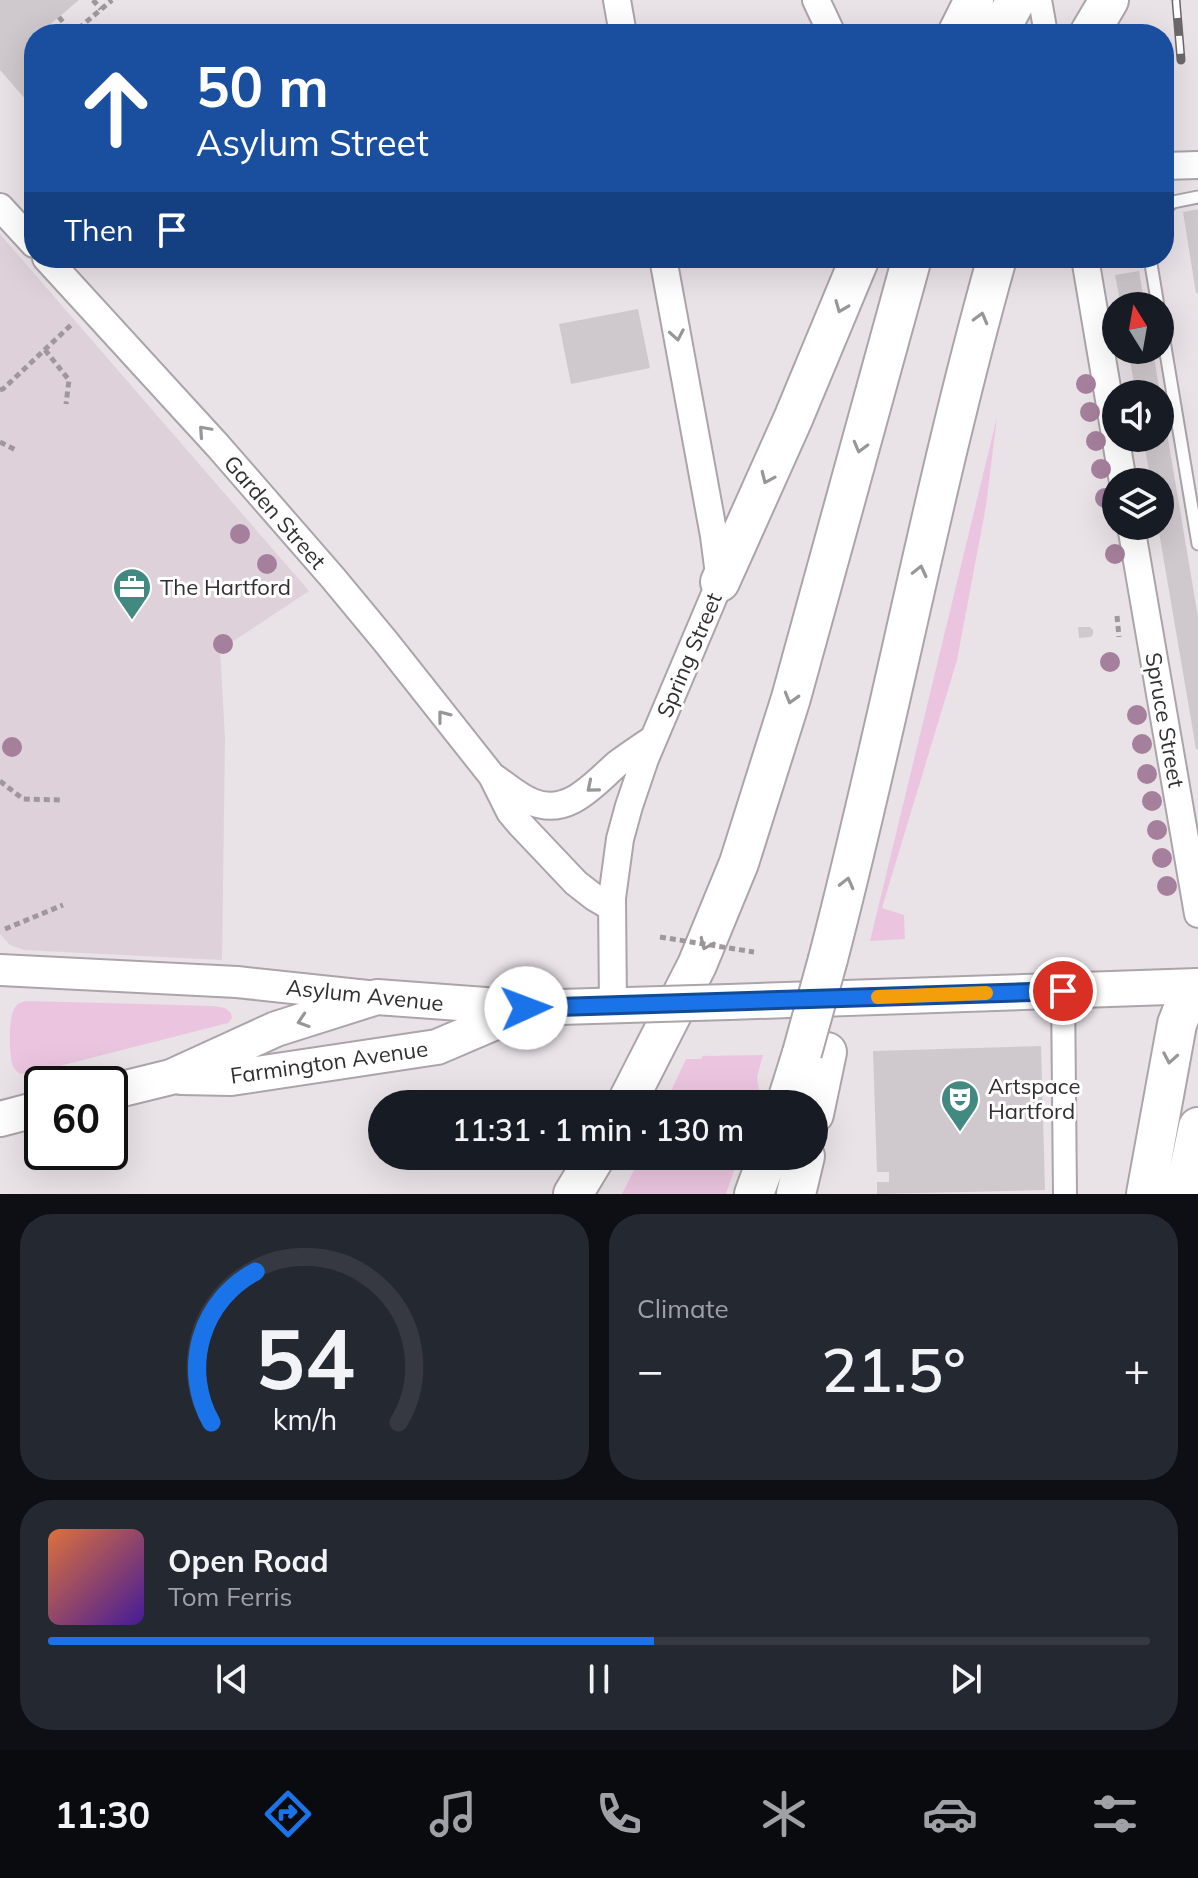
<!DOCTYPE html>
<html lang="en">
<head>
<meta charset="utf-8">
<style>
	body { margin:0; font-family:Mulish,sans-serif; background:#242831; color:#f1f3f6; height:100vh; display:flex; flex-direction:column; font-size:30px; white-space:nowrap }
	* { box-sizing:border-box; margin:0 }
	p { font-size:26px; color:#9ea1a6 }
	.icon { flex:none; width:44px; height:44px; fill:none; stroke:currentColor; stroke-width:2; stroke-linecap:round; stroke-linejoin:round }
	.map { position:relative; height:1194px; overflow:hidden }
	.sheet { display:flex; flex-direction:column; gap:20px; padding:20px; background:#0d0f14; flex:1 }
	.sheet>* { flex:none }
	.top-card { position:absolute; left:24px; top:24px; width:1150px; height:244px; border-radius:32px; box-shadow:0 8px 32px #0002; background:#1a4fa0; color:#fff; overflow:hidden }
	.needle { width:52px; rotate:349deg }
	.controls { position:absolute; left:1102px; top:292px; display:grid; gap:16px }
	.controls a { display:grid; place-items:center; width:72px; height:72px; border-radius:50%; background:#171b24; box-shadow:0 8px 32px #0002; font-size:40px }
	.speed { position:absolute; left:24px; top:1066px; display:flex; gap:16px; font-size:40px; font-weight:700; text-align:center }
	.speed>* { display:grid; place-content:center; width:104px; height:104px; border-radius:50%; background:#171b24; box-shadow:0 8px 32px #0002; line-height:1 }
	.speed .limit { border:4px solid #111; border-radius:12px; background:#fff; color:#111 }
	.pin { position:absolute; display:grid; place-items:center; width:68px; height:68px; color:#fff; margin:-34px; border:4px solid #fff; border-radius:50%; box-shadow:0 2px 8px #0007 }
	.me { position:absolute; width:88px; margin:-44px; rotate:88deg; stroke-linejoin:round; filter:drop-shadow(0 0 6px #0008) }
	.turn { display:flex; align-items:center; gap:28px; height:168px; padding:0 40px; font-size:36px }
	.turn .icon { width:104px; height:104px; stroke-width:2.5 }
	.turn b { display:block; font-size:56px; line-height:68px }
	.then { display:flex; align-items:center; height:76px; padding:0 40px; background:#0003; gap:16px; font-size:30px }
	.big { font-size:60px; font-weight:600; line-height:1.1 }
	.sheet .card { flex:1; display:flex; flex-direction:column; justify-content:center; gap:12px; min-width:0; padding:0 28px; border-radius:32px; background:#242831 }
	.sheet .dial { align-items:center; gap:0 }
	.dial svg { height:208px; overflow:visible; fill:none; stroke:#363941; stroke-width:7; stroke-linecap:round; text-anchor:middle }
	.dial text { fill:#f1f3f6; stroke:none }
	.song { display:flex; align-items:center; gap:24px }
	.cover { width:96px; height:96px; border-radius:12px; background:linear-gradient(135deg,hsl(20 70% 55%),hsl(260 70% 35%)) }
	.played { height:8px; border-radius:4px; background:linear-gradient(90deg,#1a73e8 55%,#363941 55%) }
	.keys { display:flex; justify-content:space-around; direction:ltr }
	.heat { display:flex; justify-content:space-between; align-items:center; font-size:44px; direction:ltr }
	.sheet .tiles { flex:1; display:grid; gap:20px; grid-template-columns:1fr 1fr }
	.card:last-child { grid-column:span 2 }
	.trip { position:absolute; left:368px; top:1090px; width:460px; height:80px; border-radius:40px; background:#171b24; box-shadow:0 8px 32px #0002; font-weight:600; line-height:80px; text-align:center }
	.tabs { display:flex; height:128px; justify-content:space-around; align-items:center; background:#090b0e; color:#9ea1a6 }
	.tabs .icon { width:56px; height:56px }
	.tabs .current { color:#1a73e8 }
	.tabs b { font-size:36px; color:#f1f3f6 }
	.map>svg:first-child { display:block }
	.built { fill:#dfd1da }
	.green { fill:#ebc5e0 }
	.building { fill:#cfc8cd }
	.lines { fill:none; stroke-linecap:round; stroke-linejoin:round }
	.service-casing { stroke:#aba4a9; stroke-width:15 }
	.minor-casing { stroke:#aba4a9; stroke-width:26 }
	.tertiary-casing { stroke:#aba4a9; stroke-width:30 }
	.secondary-casing { stroke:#aba4a9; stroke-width:34 }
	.primary-casing { stroke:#aba4a9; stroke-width:38 }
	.motorway-casing { stroke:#aba4a9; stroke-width:42 }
	.path { stroke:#9e989c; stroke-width:5; stroke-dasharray:6 4; stroke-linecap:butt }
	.service { stroke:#fff; stroke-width:11 }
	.minor { stroke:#fff; stroke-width:22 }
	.tertiary { stroke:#fff; stroke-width:26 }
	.secondary { stroke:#fff; stroke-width:30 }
	.primary { stroke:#fff; stroke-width:34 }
	.motorway { stroke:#fff; stroke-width:38 }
	.rail-casing { stroke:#6b676a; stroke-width:9 }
	.rail { stroke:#fff; stroke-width:6; stroke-dasharray:18; stroke-linecap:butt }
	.primary-bridge-casing { stroke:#aba4a9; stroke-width:38; stroke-linecap:butt }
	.motorway-bridge-casing { stroke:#aba4a9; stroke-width:42; stroke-linecap:butt }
	.path-bridge { stroke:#9e989c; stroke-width:5; stroke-dasharray:6 4; stroke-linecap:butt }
	.primary-bridge { stroke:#fff; stroke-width:34 }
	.motorway-bridge { stroke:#fff; stroke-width:38 }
	.tree { fill:#a5809c }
	.oneway { stroke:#989798 }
	.route-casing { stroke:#114b97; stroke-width:20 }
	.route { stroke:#1a73e8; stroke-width:14 }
	.slow { stroke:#f59e0b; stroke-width:14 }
	.labels { text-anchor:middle; stroke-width:6; stroke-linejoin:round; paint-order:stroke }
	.street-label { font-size:22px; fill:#322f31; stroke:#fff }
	.poi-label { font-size:22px; fill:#322f31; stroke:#fff; text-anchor:start }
</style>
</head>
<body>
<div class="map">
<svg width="1198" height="1194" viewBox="0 0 1198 1194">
	<rect width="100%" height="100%" fill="#e9e2e7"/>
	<path class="built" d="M0,234l309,357 -89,59 5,88 -3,222 -198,-10 -14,-5 -10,-11z"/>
	<path class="green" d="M997,417l-11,89 -29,154 -75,248 22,7 1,24 -35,2z
		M27,1001l187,5 11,2 6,5 1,5 -4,5 -196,50 -12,1c-5,-5 -6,-4 -8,-11 -3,-10 -4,-49 4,-57 3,-4 6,-4 11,-5z
		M763,1055l-6,22 2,14 -4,13h-90l21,-45h15l2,-3z
		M641,1156h98l-13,38h-104z"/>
	<path class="building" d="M0,0h79l-32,27v7h-13v75l-34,-39z
		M1198,209v84h-2l-13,-81z
		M1139,271l6,35h-24l-6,-31z
		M638,309l12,59 -79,16 -12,-60z
		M1128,350h25l7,44h-24z
		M1160,403h2l36,214v132h-2l-38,-223h2v-44h-9l-8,-44h17z
		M1078,627h12l3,3v4l-2,3 -12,1z
		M1041,1046l4,144 -168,4v-12h12v-10h-12l-4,-121z"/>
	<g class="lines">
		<defs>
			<path id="service" d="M1164,210l9,-8 25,-5
				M1150,258l8,48
				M1160,317l38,227"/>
			<path id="minor" d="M1040,0l6,34
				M1063,991l2,203"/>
			<path id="tertiary" d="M617,0l6,34
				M816,0l16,34
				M1164,166l34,-1
				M0,207l34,37
				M46,258l172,188 115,132 53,64 106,134 18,36 11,13 55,58 18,14 17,10
				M1085,258l38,224
				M1131,526l67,388
				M495,778c12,8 24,19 37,24 36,15 62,-18 85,-38 12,-9 24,-17 36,-25
				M613,1006l-1,-108 8,-59 9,-33 16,-47 75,-177 -6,-46 -51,-278"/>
			<path id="secondary" d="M0,970l237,12 140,15"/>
			<path id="primary" d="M729,1002l469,-16
				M181,1077l50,1 206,-31 82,-35
				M110,1092l61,-15 105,-48 101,-32 149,11 101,-3
				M0,1119l42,-11"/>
			<path id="motorway" d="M957,34l17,-34
				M998,34l18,-34
				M1089,34l20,-34
				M720,582l73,-163 67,-161
				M828,959c61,-233 104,-470 169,-701
				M626,1104l71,-139 42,-102 52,-165 121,-440
				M786,1104l16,-51
				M814,1114l13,-62
				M573,1194l23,-38
				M754,1194l14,-38
				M796,1194l9,-38
				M1146,1194l31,-170 9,-23 12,-13
				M1184,1194l14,-67"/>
		</defs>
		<use href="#service" class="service-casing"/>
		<use href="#minor" class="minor-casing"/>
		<use href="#tertiary" class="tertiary-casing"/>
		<use href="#secondary" class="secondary-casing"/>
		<use href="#primary" class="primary-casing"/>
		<use href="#motorway" class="motorway-casing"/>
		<path class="path" d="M93,0l8,9
			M59,17l13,17 40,-34
			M45,350l24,30 -3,24
			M0,390l3,-1 69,-65
			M0,442l16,8
			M1117,616l2,21
			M0,781l23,18 40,1
			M5,929l58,-24"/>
		<use href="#service" class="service"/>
		<use href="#minor" class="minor"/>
		<use href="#tertiary" class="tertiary"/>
		<use href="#secondary" class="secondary"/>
		<use href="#primary" class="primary"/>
		<use href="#motorway" class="motorway"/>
		<defs>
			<path id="rail" d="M1176,0l5,60"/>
		</defs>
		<use href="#rail" class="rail-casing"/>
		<use href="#rail" class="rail"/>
		<defs>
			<path id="primary-bridge" d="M627,1005l102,-3"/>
			<path id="motorway-bridge" d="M802,1053l26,-94"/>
		</defs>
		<use href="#primary-bridge" class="primary-bridge-casing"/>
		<use href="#motorway-bridge" class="motorway-bridge-casing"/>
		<path class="path-bridge" d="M660,937l94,15"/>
		<use href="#primary-bridge" class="primary-bridge"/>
		<use href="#motorway-bridge" class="motorway-bridge"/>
	</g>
	<g class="tree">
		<circle cx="1086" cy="384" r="10"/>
		<circle cx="1090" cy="412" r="10"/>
		<circle cx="1096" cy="441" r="10"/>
		<circle cx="1101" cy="469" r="10"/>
		<circle cx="1105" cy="498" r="10"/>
		<circle cx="240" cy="534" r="10"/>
		<circle cx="1115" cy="554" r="10"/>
		<circle cx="267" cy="564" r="10"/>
		<circle cx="223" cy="644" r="10"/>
		<circle cx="1110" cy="662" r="10"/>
		<circle cx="1137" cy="715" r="10"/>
		<circle cx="1142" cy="744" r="10"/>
		<circle cx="12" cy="747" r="10"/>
		<circle cx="1147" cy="774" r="10"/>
		<circle cx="1152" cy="801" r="10"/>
		<circle cx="1157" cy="830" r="10"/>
		<circle cx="1162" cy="858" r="10"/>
		<circle cx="1167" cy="886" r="10"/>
	</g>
	<defs><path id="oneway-chevron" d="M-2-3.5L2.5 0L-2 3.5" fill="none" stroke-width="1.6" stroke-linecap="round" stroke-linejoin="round" transform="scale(2)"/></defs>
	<g class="oneway">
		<use href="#oneway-chevron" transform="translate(841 307) rotate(112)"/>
		<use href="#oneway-chevron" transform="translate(981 318) rotate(-75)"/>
		<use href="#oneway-chevron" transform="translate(677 335) rotate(80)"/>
		<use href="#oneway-chevron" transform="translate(204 431) rotate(-132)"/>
		<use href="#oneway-chevron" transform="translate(860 447) rotate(105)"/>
		<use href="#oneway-chevron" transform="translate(767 478) rotate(114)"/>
		<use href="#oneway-chevron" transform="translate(920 571) rotate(-77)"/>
		<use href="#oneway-chevron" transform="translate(791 698) rotate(106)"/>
		<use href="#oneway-chevron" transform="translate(443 716) rotate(-128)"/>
		<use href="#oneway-chevron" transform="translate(592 787) rotate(140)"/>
		<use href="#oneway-chevron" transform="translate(847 883) rotate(-76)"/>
		<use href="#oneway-chevron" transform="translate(706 944) rotate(114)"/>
		<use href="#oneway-chevron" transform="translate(303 1021) rotate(162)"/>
		<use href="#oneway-chevron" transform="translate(1170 1058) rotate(100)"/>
	</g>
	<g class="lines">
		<defs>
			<path id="route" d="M526,1008l537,-17"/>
		</defs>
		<use href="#route" class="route-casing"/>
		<use href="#route" class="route"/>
		<path class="slow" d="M878,997l108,-4"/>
	</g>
	<defs>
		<symbol id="office-pin" viewBox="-11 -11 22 30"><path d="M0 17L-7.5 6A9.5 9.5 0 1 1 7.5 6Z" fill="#428982" stroke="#fff"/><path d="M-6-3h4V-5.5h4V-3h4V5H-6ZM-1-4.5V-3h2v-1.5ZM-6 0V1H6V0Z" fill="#fff"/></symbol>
		<symbol id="theatre-pin" viewBox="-11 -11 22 30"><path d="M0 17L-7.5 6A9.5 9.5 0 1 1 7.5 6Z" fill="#428982" stroke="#fff"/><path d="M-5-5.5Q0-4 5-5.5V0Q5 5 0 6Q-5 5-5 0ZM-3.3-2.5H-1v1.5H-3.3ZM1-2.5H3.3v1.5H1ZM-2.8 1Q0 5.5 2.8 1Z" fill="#fff"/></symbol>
	</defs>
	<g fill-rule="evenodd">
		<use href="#office-pin" x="110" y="565" width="44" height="60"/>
		<use href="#theatre-pin" x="938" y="1077" width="44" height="60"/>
	</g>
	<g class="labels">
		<g class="street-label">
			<text transform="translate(275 512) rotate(49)" y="8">Garden Street</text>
			<text transform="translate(689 655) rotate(-67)" y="8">Spring Street</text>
			<text transform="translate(1165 720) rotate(80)" y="8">Spruce Street</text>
			<text transform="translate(365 995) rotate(6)" y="8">Asylum Avenue</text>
			<text transform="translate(329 1062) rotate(-8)" y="8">Farmington Avenue</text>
		</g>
		<g class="poi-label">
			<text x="160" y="595">The Hartford</text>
			<text x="988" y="1094">Artspace<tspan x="988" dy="25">Hartford</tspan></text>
		</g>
	</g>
</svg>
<div class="controls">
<a><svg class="needle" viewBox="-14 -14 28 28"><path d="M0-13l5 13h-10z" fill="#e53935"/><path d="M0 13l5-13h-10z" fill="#9ea1a6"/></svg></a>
<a><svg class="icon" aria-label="sound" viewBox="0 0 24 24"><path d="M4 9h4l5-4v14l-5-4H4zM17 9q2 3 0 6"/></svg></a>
<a><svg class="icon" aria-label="layers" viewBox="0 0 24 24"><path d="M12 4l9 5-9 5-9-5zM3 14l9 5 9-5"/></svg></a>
</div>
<div class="speed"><div class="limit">60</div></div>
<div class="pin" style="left:1063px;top:991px;background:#d93025"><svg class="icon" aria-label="arrive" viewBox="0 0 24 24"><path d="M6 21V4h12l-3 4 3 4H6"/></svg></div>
<svg class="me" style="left:526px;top:1008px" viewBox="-20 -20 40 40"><circle r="19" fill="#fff"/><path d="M0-13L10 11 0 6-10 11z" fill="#1a73e8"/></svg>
<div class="trip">11:31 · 1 min · 130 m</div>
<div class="top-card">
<div class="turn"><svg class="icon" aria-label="ahead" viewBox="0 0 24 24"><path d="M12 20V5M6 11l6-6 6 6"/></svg><div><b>50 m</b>Asylum Street</div></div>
<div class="then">Then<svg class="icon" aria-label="arrive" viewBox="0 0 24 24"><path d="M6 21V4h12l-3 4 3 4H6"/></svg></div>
</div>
</div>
<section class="sheet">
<div class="tiles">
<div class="card dial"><svg viewBox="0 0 100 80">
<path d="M14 69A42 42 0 1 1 86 69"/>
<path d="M14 69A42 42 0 0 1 31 11" stroke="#1a73e8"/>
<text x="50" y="56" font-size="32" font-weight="700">54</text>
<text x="50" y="72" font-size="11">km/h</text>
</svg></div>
<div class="card"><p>Climate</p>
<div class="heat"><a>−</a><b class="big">21.5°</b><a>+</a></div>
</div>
<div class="card">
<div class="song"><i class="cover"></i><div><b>Open Road</b><p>Tom Ferris</p></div></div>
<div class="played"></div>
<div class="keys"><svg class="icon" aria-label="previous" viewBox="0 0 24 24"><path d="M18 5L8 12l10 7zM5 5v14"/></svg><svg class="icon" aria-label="pause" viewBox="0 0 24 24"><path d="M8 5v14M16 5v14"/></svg><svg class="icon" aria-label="next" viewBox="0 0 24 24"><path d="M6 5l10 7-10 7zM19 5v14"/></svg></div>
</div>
</div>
</section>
<nav class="tabs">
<b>11:30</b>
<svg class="icon current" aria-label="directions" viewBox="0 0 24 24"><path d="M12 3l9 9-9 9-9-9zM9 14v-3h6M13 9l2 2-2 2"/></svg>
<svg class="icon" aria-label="music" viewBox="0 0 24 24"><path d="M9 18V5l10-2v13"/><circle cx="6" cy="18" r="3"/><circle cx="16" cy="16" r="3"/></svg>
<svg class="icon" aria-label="phone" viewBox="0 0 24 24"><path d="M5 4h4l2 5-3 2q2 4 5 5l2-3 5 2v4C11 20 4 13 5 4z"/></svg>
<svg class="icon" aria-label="climate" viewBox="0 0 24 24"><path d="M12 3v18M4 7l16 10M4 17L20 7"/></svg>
<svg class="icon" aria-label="car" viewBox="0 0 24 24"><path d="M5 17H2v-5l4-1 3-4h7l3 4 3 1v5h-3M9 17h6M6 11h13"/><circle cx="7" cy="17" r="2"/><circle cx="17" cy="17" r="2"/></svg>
<svg class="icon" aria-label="filters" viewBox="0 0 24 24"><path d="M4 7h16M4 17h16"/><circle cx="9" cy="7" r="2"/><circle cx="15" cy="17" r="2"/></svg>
</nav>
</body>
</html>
